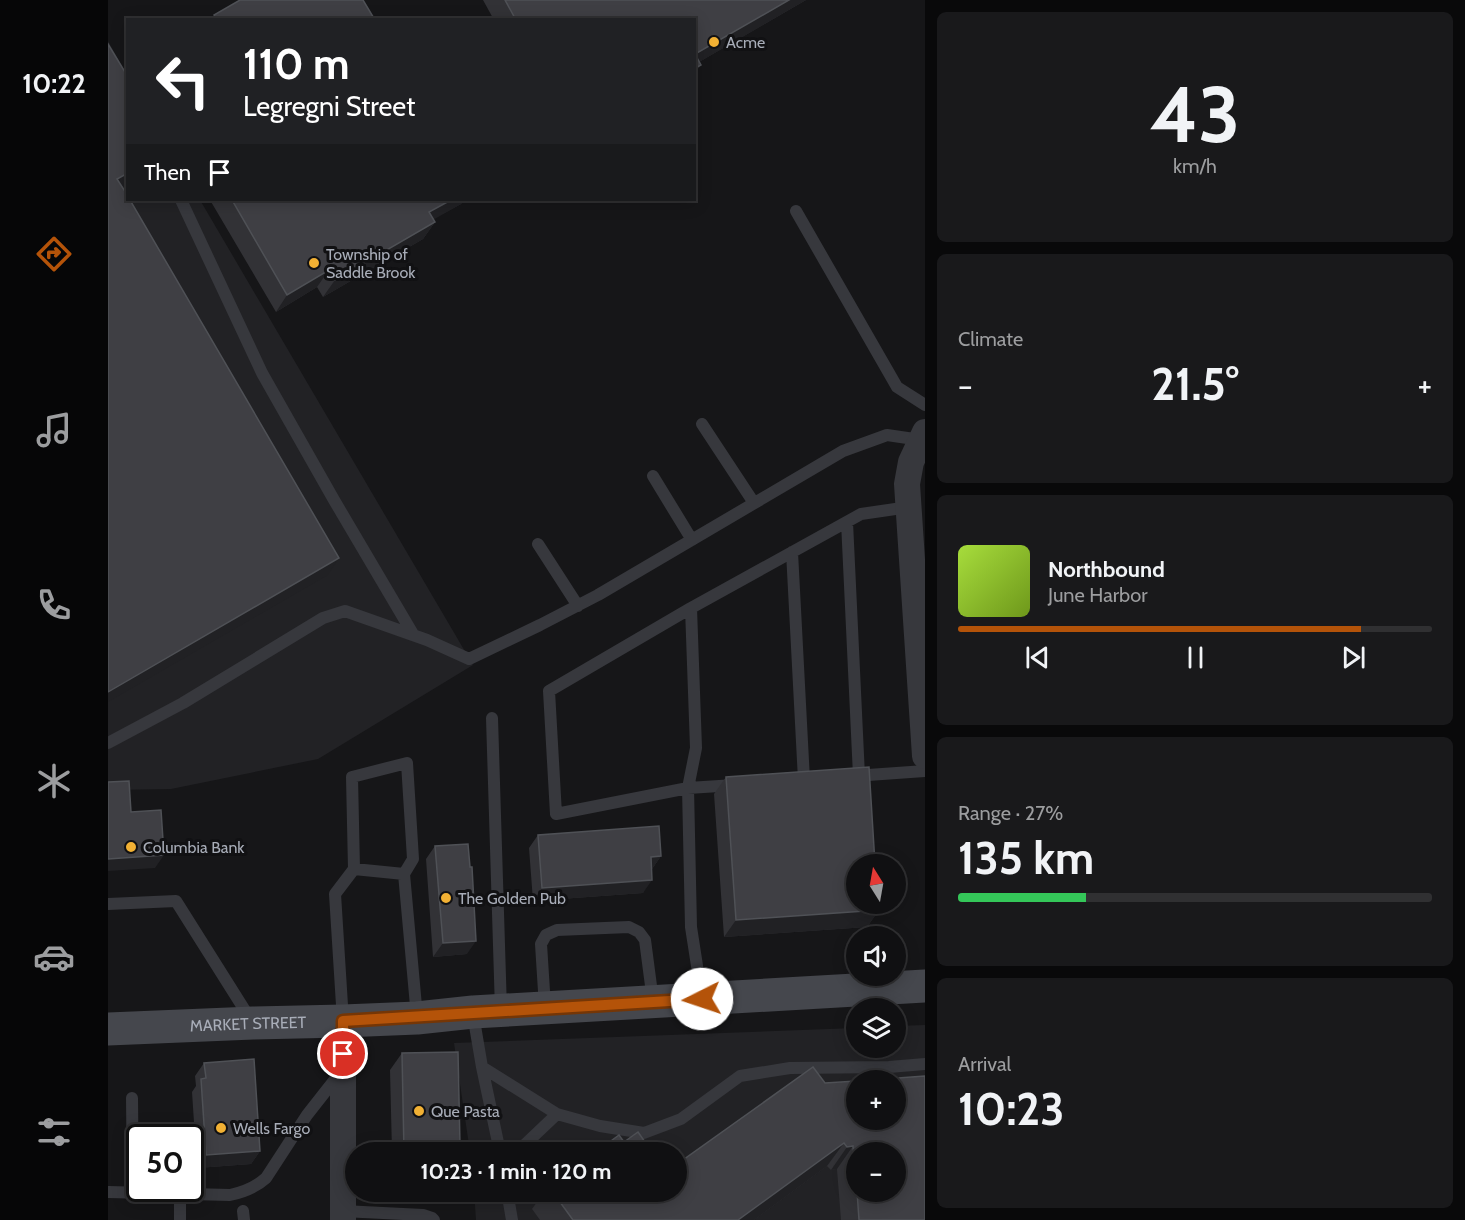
<!DOCTYPE html>
<html lang="en">
<head>
<meta charset="utf-8">
<style>
	body { margin:0; font-family:Cabin,sans-serif; background:#19191b; color:#f1f3f6; height:100vh; display:flex; flex-direction:column; font-size:22px; white-space:nowrap }
	* { box-sizing:border-box; margin:0 }
	p { font-size:20px; color:#9c9d9f }
	.icon { flex:none; width:33px; height:33px; fill:none; stroke:currentColor; stroke-width:2; stroke-linecap:round; stroke-linejoin:round }
	.map { position:relative; flex:1; overflow:hidden }
	.panel { display:flex; flex-direction:column; gap:12px; padding:12px; background:#09090a; width:540px }
	.panel>* { flex:none }
	.top-card { position:absolute; left:18px; top:18px; width:570px; height:183px; border-radius:0px; box-shadow:0 3px 15px #0003,0 0 0 2px #303032; background:#202124; color:#fff; overflow:hidden }
	.needle { width:39px; rotate:349deg }
	.controls { position:absolute; left:738px; top:854px; display:grid; gap:12px }
	.controls a { display:grid; place-items:center; width:60px; height:60px; border-radius:50%; background:#101012; box-shadow:0 3px 15px #0003,0 0 0 2px #303032; font-size:30px }
	.speed { position:absolute; left:18px; top:1124px; display:flex; gap:12px; font-size:30px; font-weight:700; text-align:center }
	.speed>* { display:grid; place-content:center; width:78px; height:78px; border-radius:50%; background:#101012; box-shadow:0 3px 15px #0003,0 0 0 2px #303032; line-height:1 }
	.speed .limit { border:3px solid #111; border-radius:9px; background:#fff; color:#111 }
	.pin { position:absolute; display:grid; place-items:center; width:51px; height:51px; color:#fff; margin:-26px; border:3px solid #fff; border-radius:50%; box-shadow:0 2px 6px #0007 }
	.me { position:absolute; width:66px; margin:-33px; rotate:266deg; stroke-linejoin:round; filter:drop-shadow(0 0 4px #0008) }
	.turn { display:flex; align-items:center; gap:21px; height:126px; padding:0 18px; font-size:27px }
	.turn .icon { width:78px; height:78px; stroke-width:2.5 }
	.turn b { display:block; font-size:42px; line-height:51px }
	.then { display:flex; align-items:center; height:57px; padding:0 18px; background:#0003; gap:12px; font-size:22px }
	.big { font-size:45px; font-weight:700; line-height:1.1 }
	.panel .widget { flex:1; display:flex; flex-direction:column; justify-content:center; gap:9px; min-width:0; padding:0 21px; border-radius:9px; background:#19191b }
	.panel .dial { align-items:center; gap:0 }
	.dial b { font-size:78px; line-height:1 }
	.song { display:flex; align-items:center; gap:18px }
	.cover { width:72px; height:72px; border-radius:9px; background:linear-gradient(135deg,hsl(80 70% 55%),hsl(80 70% 35%)) }
	.played { height:6px; border-radius:3px; background:linear-gradient(90deg,#b45309 85%,#303032 85%) }
	.keys { display:flex; justify-content:space-around; direction:ltr }
	.heat { display:flex; justify-content:space-between; align-items:center; font-size:33px; direction:ltr }
	.charge { height:9px; border-radius:4px; background:linear-gradient(90deg,#34c759 27%,#303032 0) }
	.trip { position:absolute; left:237px; top:1142px; width:342px; height:60px; border-radius:30px; background:#101012; box-shadow:0 3px 15px #0003,0 0 0 2px #303032; font-weight:700; line-height:60px; text-align:center }
	main { display:flex; flex:1; min-height:0 }
	.menu { display:flex; flex-direction:column; width:108px; justify-content:space-around; align-items:center; background:#060607; color:#9c9d9f }
	.menu .icon { width:42px; height:42px }
	.menu .active { color:#b45309 }
	.menu b { font-size:27px; color:#f1f3f6 }
	.map>svg:first-child { display:block }
	.built { fill:#222225; fill-rule:evenodd }
	.lines { fill:none; stroke-linecap:round; stroke-linejoin:round }
	.lane { stroke:#37383d; stroke-width:12 }
	.street { stroke:#37383d; stroke-width:26 }
	.secondary { stroke:#45474d; stroke-width:33 }
	.wall { fill:#323236 }
	.shaded-wall { fill:#212124 }
	.building { fill:#3f3f44; stroke:#4f5156; stroke-width:1.5 }
	.route-casing { stroke:#753606; stroke-width:15 }
	.route { stroke:#b45309; stroke-width:10 }
	.poi-dot { fill:#f2b134; stroke:#111113; stroke-width:2 }
	.labels { text-anchor:middle; stroke-width:6; stroke-linejoin:round; paint-order:stroke }
	.poi-label { font-size:16px; fill:#a8adb8; stroke:#111113; text-anchor:start }
	.street-label { font-size:16px; fill:#a8adb8; stroke:#111113 }
</style>
</head>
<body>
<main>
<nav class="menu">
<b>10:22</b>
<svg class="icon active" aria-label="directions" viewBox="0 0 24 24"><path d="M12 3l9 9-9 9-9-9zM9 14v-3h6M13 9l2 2-2 2"/></svg>
<svg class="icon" aria-label="music" viewBox="0 0 24 24"><path d="M9 18V5l10-2v13"/><circle cx="6" cy="18" r="3"/><circle cx="16" cy="16" r="3"/></svg>
<svg class="icon" aria-label="phone" viewBox="0 0 24 24"><path d="M5 4h4l2 5-3 2q2 4 5 5l2-3 5 2v4C11 20 4 13 5 4z"/></svg>
<svg class="icon" aria-label="climate" viewBox="0 0 24 24"><path d="M12 3v18M4 7l16 10M4 17L20 7"/></svg>
<svg class="icon" aria-label="car" viewBox="0 0 24 24"><path d="M5 17H2v-5l4-1 3-4h7l3 4 3 1v5h-3M9 17h6M6 11h13"/><circle cx="7" cy="17" r="2"/><circle cx="17" cy="17" r="2"/></svg>
<svg class="icon" aria-label="filters" viewBox="0 0 24 24"><path d="M4 7h16M4 17h16"/><circle cx="9" cy="7" r="2"/><circle cx="15" cy="17" r="2"/></svg>
</nav>
<div class="map">
<svg width="817" height="1220" viewBox="0 0 817 1220">
	<rect width="100%" height="100%" fill="#161618"/>
	<path class="built" d="M0,41l19,34 1,125h72l273,465 -155,94 -147,30 -63,1z
		M817,1025v195h-449l-2,-29h202v-39h-206l-16,-109 402,-15v19h40v-21zM748,1080h40v39h-40zM748,1152h40v39h-40z"/>
	<g class="lines">
		<path class="lane" d="M73,200l81,173 72,127 79,134
			M688,211l101,176 28,18
			M594,424l52,79
			M545,476l39,64
			M739,522l12,254
			M430,544l40,62
			M684,552l12,228
			M583,608l5,140 -8,40 3,139 11,71
			M384,718l9,292
			M0,743l75,-40 140,-85 22,-7 82,29 42,19 71,-34 58,-30 245,-144 44,-16 34,5
			M746,776l71,-5
			M627,785l-47,3 -132,26 -7,-123 142,-83 170,-94 48,-7
			M246,869l50,5
			M0,904l68,-3 75,119
			M437,1007l-4,-63 5,-9 11,-5 72,-3 10,5 6,8 8,61
			M365,1014l9,53 18,85
			M235,1021l-8,-127 19,-25 -2,-92 55,-14 6,96 -9,15 13,143
			M374,1067l75,47 43,12 44,7 37,-14 59,-43 50,-8 99,-1 36,-3
			M24,1098l1,94
			M409,1152l40,-38
			M399,1191l5,29
			M0,1192l122,3c14,-3 25,-7 36,-17l41,-63 33,-42
			M72,1194v26
			M135,1211l1,9
			M235,1211l80,4 9,3 2,2"/>
		<path class="street" d="M817,432l-14,30 -4,22 18,272
			M235,1021v199"/>
		<path class="secondary" id="s1" d="M0,1029l145,-6 90,-2 74,-3 56,-6 452,-26"/>
	</g>
	<path class="wall" d="M375,0h323l-107,62 -5,12v-54h-200z
		M102,200h254l-3,4 -28,15 2,3 -12,17 -100,58 -6,-10 -41,25z
		M618,777l153,133 -12,17 -143,10 -10,-143z
		M430,835l123,21 -9,13 -9,24 -110,8 -4,-53z
		M327,846l32,108 -34,3 -7,-98z
		M294,1053l58,92 22,7h-90l-2,-82z
		M96,1063l56,88 -9,13 -54,4 -5,-76 4,-6 -1,-10z
		M705,1067l112,153h-84l-4,-51 -6,1 -4,-4 -73,54h-214l-8,-11 13,-18h131z
		M285,1191h83l-5,7 -78,3z"/>
	<path class="shaded-wall" d="M681,0h17l-112,65v-10z
		M593,65l-7,9v-5z
		M20,173v10l-20,11 9,-15z
		M343,200h13l-3,4 -44,25 12,-17z
		M327,222l-12,17 -100,58 12,-17z
		M221,270l-12,17 -41,25 11,-17z
		M231,558l-11,17 -220,127v-10z
		M56,855l-9,13 -47,3v-12z
		M553,856l-9,13 -1,-12z
		M544,880l-9,13 -110,8 9,-13z
		M771,910l-12,17 -143,10 12,-17z
		M368,941l-9,13 -34,3 10,-14z
		M736,1143l-17,23 -73,54h-16z
		M745,1146l-16,23 -6,1 16,-23z
		M152,1151l-9,13 -54,4 9,-13z
		M292,1191h76l-5,7 -78,3z"/>
	<path class="building" d="M132,0h123l12,20h-158l-3,-5z
		M397,0h284l-94,54 6,11 -7,4v-49h-178z
		M0,44l20,33v96l-11,6 11,17v4h2l209,358 -231,134z
		M124,200h219l-22,12 6,10 -100,58 -6,-10 -42,25z
		M761,767l6,97h-19v39h22l1,7 -143,10 -10,-143z
		M21,781l2,31 30,-2 3,45 -56,4v-77z
		M551,826l2,30 -10,1 1,23 -110,8 -4,-53z
		M360,844l2,23h2l4,74 -33,2 -8,-97z
		M350,1052l2,93 21,-1 1,8h-78l-2,-99z
		M146,1059l6,92 -54,4 -5,-76 5,-1 -2,-15z
		M705,1067l12,16 31,-2v38h40v-39h-25l54,-4v144h-66l-2,-29h39v-39h-40v38l-3,-44 -6,1 -3,-4 -106,77h-165l-21,-29h124v-26z
		M530,1132l14,20h-56l23,-17 5,7z"/>
	<g class="lines">
		<defs>
			<path id="route" d="M235,1054v-33l359,-22"/>
		</defs>
		<use href="#route" class="route-casing"/>
		<use href="#route" class="route"/>
	</g>
	<g class="poi-dot">
		<circle cx="606" cy="42" r="6"/>
		<circle cx="206" cy="263" r="6"/>
		<circle cx="23" cy="847" r="6"/>
		<circle cx="338" cy="898" r="6"/>
		<circle cx="311" cy="1111" r="6"/>
		<circle cx="113" cy="1128" r="6"/>
	</g>
	<g class="labels">
		<g class="poi-label">
			<text x="618" y="48">Acme</text>
			<text x="218" y="260">Township of<tspan x="218" dy="18">Saddle Brook</tspan></text>
			<text x="35" y="853">Columbia Bank</text>
			<text x="350" y="904">The Golden Pub</text>
			<text x="323" y="1117">Que Pasta</text>
			<text x="125" y="1134">Wells Fargo</text>
		</g>
		<g class="street-label">
			<text dy="6" stroke="none"><textPath href="#s1" startOffset="140">MARKET STREET</textPath></text>
		</g>
	</g>
</svg>
<div class="controls">
<a><svg class="needle" viewBox="-14 -14 28 28"><path d="M0-13l5 13h-10z" fill="#e53935"/><path d="M0 13l5-13h-10z" fill="#9c9d9f"/></svg></a>
<a><svg class="icon" aria-label="sound" viewBox="0 0 24 24"><path d="M4 9h4l5-4v14l-5-4H4zM17 9q2 3 0 6"/></svg></a>
<a><svg class="icon" aria-label="layers" viewBox="0 0 24 24"><path d="M12 4l9 5-9 5-9-5zM3 14l9 5 9-5"/></svg></a>
<a>+</a>
<a>−</a>
</div>
<div class="speed"><div class="limit">50</div></div>
<div class="pin" style="left:235px;top:1054px;background:#d93025"><svg class="icon" aria-label="arrive" viewBox="0 0 24 24"><path d="M6 21V4h12l-3 4 3 4H6"/></svg></div>
<svg class="me" style="left:594px;top:999px" viewBox="-20 -20 40 40"><circle r="19" fill="#fff"/><path d="M0-13L10 11 0 6-10 11z" fill="#b45309"/></svg>
<div class="trip">10:23 · 1 min · 120 m</div>
<div class="top-card">
<div class="turn"><svg class="icon" aria-label="left" viewBox="0 0 24 24"><path d="M17 20v-9H6M10 6l-5 5 5 5"/></svg><div><b>110 m</b>Legregni Street</div></div>
<div class="then">Then<svg class="icon" aria-label="arrive" viewBox="0 0 24 24"><path d="M6 21V4h12l-3 4 3 4H6"/></svg></div>
</div>
</div>
<section class="panel">
<div class="widget dial"><b>43</b><p>km/h</p></div>
<div class="widget"><p>Climate</p>
<div class="heat"><a>−</a><b class="big">21.5°</b><a>+</a></div>
</div>
<div class="widget">
<div class="song"><i class="cover"></i><div><b>Northbound</b><p>June Harbor</p></div></div>
<div class="played"></div>
<div class="keys"><svg class="icon" aria-label="previous" viewBox="0 0 24 24"><path d="M18 5L8 12l10 7zM5 5v14"/></svg><svg class="icon" aria-label="pause" viewBox="0 0 24 24"><path d="M8 5v14M16 5v14"/></svg><svg class="icon" aria-label="next" viewBox="0 0 24 24"><path d="M6 5l10 7-10 7zM19 5v14"/></svg></div>
</div>
<div class="widget"><p>Range · 27%</p><b class="big">135 km</b><div class="charge"></div></div>
<div class="widget"><p>Arrival</p><b class="big">10:23</b></div>
</section>
</main>
</body>
</html>
